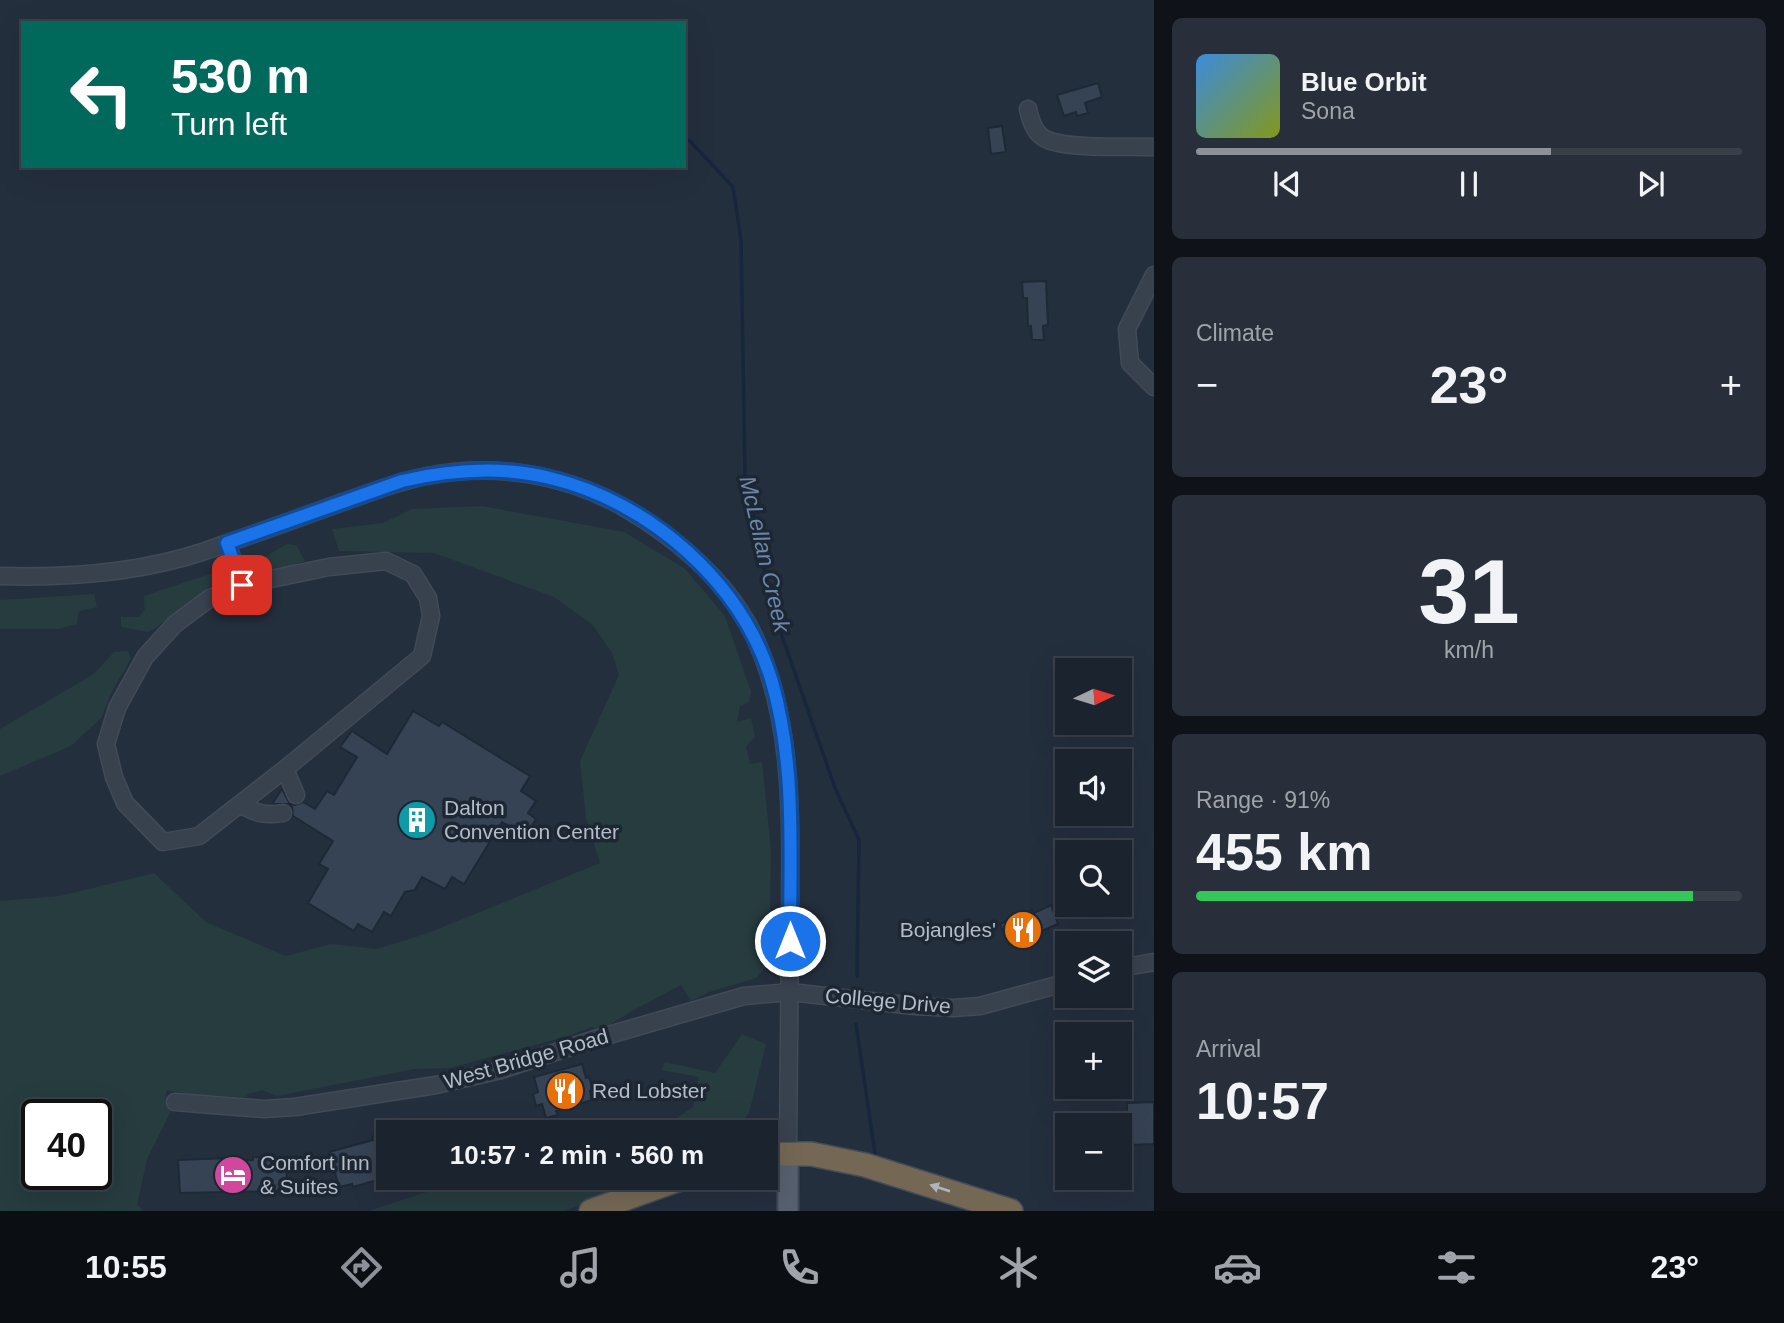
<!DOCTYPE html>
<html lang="en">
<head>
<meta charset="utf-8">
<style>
	body { margin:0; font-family:Arial,sans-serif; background:#282f3a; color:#f1f3f6; height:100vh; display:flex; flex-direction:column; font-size:26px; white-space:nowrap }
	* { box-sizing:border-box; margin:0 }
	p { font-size:23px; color:#a0a4aa }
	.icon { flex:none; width:38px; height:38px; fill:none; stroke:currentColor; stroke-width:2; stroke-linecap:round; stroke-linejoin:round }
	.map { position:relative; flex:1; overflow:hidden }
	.panel { display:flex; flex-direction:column; gap:18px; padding:18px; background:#0f1319; width:630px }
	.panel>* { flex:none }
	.banner { position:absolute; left:21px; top:21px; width:665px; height:147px; border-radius:0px; box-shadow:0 7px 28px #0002,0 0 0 2px #39404a; background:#00695c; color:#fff; overflow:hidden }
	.needle { width:46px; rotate:86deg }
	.controls { position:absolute; left:1055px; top:658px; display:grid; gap:14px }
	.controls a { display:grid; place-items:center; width:77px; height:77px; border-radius:0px; background:#1b232e; box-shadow:0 7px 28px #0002,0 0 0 2px #39404a; font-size:35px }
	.speed { position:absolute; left:21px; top:1099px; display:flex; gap:14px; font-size:35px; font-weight:700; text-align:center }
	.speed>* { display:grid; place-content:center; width:91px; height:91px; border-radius:50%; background:#1b232e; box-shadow:0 7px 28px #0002,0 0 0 2px #39404a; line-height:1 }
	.speed .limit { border:4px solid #111; border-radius:10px; background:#fff; color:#111 }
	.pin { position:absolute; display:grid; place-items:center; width:60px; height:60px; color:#fff; margin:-30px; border-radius:14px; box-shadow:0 4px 10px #0006 }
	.me { position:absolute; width:77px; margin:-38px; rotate:0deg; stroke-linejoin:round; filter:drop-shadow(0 0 5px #0008) }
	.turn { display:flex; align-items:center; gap:24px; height:147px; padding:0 35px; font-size:32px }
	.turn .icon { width:91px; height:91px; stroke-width:2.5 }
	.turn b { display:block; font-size:49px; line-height:60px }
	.big { font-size:52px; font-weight:800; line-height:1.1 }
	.panel .widget { flex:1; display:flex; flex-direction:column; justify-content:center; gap:10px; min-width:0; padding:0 24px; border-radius:10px; background:#282f3a }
	.panel .dial { align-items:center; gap:0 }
	.dial b { font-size:91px; line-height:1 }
	.song { display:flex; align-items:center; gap:21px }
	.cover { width:84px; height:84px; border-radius:10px; background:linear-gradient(135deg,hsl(210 70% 55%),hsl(70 70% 35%)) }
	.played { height:7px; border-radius:4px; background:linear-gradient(90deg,#8c9099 65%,#39404a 65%) }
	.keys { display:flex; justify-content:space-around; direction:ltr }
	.heat { display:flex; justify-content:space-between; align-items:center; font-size:38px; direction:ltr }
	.charge { height:10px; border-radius:5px; background:linear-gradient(90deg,#34c759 91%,#39404a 0) }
	.trip { position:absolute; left:376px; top:1120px; width:402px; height:70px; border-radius:0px; background:#1b232e; box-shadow:0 7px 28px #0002,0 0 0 2px #39404a; font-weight:800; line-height:70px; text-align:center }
	.tab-bar { display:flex; height:112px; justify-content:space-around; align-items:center; background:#0b0e12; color:#a0a4aa }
	.tab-bar .icon { width:49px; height:49px }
	.tab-bar .on { color:#8c9099 }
	.tab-bar b { font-size:32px; color:#f1f3f6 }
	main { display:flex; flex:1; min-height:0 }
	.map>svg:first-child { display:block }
	.green { fill:#263c3f; fill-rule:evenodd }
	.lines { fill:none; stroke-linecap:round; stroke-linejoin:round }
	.stream { stroke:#17263c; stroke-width:3.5 }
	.building { fill:#364354; stroke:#1f2835; stroke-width:2 }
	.minor-casing { stroke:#414a57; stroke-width:19 }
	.major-casing { stroke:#414a57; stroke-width:23 }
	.highway-casing { stroke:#434c59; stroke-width:26 }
	.minor { stroke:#38414e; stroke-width:16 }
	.major { stroke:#56606e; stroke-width:19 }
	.highway { stroke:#746855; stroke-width:23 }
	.oneway { fill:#aeb4bd }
	.route-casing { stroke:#114b97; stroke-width:18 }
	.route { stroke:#1a73e8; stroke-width:12 }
	.labels { text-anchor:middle; stroke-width:7; stroke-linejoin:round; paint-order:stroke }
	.poi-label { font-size:21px; fill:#b4bcc9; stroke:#1d2633; text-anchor:start }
	.street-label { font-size:21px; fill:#b4bcc9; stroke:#1d2633 }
	.water-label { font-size:23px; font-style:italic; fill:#6d86a8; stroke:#1d2633 }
</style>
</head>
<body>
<main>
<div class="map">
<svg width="1154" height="1211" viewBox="0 0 1154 1211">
	<rect width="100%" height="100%" fill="#242f3e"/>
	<path class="green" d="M482,506l142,26 60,36 41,48 26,76 -2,10 -9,4 -3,16 14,-4 4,19 -9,9 4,18 12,-2 9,88 -2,113 -13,15 -47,14 -18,9 -10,-16 -49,26 -29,18 -11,-2 -27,10 -115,31 -35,1 -138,27 -15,-6 -14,4 -2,3 -51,-2 -28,-5 -2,8 8,9 -26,52 -10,46 7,6h-144v-310l60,-5 94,-23 52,49 80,34 45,-12 46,5 51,-16 172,-70 -14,-45 -6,-57 39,-86 -7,-22 -19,-28 -39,-28 -120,-44 -95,-2 -7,-22 51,-6 29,-14zM37,1115h59v59h-59z
		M287,544l9,1 9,16 -14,5 -30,4v-11z
		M216,572l7,3 -1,3 -68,51 -6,3 -27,-5v-10h18l6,-8 -1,-13z
		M94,594l3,13 -18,4 -2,13 -19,5h-58v-29z
		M128,651l3,8 -17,28 -13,31 -30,28 -71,30v-47l94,-55 20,-22z
		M742,1034l24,10 -17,69 -9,10 -18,-1 -19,10h-72l41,-11 21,-14 6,-30 -38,-7 4,-8 50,11z
		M469,1178h163l-26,17 -41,16h-196z"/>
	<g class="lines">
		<path class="stream" d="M684,138l6,3 43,46 8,53 4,234 27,133 63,181 24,52 -2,136
			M856,1024l19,130"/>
	</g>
	<path class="building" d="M1098,83l4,14 -17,6 3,10 -11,3 -1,-4 -12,4 -7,-21z
		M1002,126l4,26 -15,2 -3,-26z
		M1046,281l2,44 -5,1 1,14h-12l-1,-14h-3l-1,-28h-4l-1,-16z
		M413,711l26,15 3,-4 88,54 -9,15 15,10 -8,12 8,6 -10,16 -24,-13 -38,62 -12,-7 -7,12 -23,-12 -7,13 -10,2 -14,24 -7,-4 -12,20 -14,-8 -4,7 -46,-28 20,-34 -9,-5 14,-23 -40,-25 -1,-9 -4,-3h-16l10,-15 8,15 5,1 8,-3 12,7 12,-18 7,4 23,-38 -17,-10 12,-16 35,23z
		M1051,905l7,19 -49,21 -9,-21 32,-14 2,3z
		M582,1064l4,14 3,-1 4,13 -3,1 2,9 -36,11 2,4 -12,3 -4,-14 -6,2 -3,-12 5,-2 -4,-15z
		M1154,1102v42l-25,1 -4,-32h2v-10z
		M388,1132v45l-35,10 -1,-3 -13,3 -10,-35 44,-12 -1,-3z
		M253,1157l29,1v3h4l1,25h-4v5l-103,2 -2,-33 51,-2 1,3 23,-1z"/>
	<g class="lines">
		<defs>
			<path id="minor" d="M1028,109c3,13 7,26 20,31 21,9 81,6 106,7
				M1154,275l-27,54 3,34 24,24
				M227,543l15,42 -32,13 -35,26 -30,33 -28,51 -11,36 8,33 11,26 38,39 36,-6 86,-67 137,-113 9,-40 -3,-18 -15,-24 -27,-13 -57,6 -87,18
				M0,576c67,2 138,-3 202,-24 47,-16 94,-33 141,-50 27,-9 55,-21 84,-26 69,-14 143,-1 203,35 47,28 94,68 120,117 47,91 40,202 40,301 0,74 -1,149 -2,224
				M285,769l11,26
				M240,804c15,9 25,12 43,9
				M1120,968l34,-6
				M175,1102l89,7 31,-2 141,-22 65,-15 94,-31 149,-43 46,-4 125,14 39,2 26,-2 88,-24"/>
			<path id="major" d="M788,1211v-58"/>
			<path id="highway" d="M766,1154h45l54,11 146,46
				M591,1211l92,-33"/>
		</defs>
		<use href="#minor" class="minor-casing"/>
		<use href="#major" class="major-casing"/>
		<use href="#highway" class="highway-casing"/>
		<use href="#minor" class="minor"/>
		<use href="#major" class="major"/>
		<use href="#highway" class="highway"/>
	</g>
	<defs><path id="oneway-solid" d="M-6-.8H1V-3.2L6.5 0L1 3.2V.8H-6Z" transform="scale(1.75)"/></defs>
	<use class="oneway" href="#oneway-solid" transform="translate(940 1188) rotate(-162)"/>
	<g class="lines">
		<defs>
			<path id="route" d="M242,585l-15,-42 175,-62c48,-11 100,-15 148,-3 100,24 192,104 222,204 24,83 18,174 18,259"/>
		</defs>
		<use href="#route" class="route-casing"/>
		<use href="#route" class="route"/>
	</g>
	<defs>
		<symbol id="building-disc" viewBox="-11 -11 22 22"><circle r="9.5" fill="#0f9aa8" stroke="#1d2633"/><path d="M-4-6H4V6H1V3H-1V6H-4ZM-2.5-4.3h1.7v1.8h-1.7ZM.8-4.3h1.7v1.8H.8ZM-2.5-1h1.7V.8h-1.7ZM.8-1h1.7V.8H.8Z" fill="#fff"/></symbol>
		<symbol id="restaurant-disc" viewBox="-11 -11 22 22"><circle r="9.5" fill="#e8710a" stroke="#1d2633"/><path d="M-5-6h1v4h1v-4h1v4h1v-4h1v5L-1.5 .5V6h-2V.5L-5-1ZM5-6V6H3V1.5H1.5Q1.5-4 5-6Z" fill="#fff"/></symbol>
		<symbol id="hotel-disc" viewBox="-11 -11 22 22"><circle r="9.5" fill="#d1479c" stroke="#1d2633"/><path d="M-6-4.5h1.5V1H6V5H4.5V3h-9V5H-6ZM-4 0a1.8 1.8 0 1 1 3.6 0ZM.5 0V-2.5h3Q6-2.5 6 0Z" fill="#fff"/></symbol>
	</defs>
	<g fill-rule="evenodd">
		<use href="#building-disc" x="395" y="798" width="44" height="44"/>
		<use href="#restaurant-disc" x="1001" y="908" width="44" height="44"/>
		<use href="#restaurant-disc" x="543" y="1069" width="44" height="44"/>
		<use href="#hotel-disc" x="211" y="1153" width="44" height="44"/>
	</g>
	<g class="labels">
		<g class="poi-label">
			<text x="444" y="815">Dalton<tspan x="444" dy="24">Convention Center</tspan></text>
			<text x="996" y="937" text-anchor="end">Bojangles'</text>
			<text x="592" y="1098">Red Lobster</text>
			<text x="260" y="1170">Comfort Inn<tspan x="260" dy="24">&amp; Suites</tspan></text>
		</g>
		<g class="street-label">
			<text transform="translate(888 1001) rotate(5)" y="7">College Drive</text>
			<text transform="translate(526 1059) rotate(-16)" y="7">West Bridge Road</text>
		</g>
		<g class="water-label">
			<text transform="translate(765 554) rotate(77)" y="8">McLellan Creek</text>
		</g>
	</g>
</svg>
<div class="controls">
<a><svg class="needle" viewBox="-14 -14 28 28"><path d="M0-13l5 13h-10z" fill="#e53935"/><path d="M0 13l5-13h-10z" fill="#a0a4aa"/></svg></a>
<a><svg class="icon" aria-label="sound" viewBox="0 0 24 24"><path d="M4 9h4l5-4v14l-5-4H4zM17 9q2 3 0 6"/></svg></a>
<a><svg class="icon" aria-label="search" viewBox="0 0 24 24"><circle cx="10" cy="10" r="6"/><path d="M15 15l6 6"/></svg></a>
<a><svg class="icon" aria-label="layers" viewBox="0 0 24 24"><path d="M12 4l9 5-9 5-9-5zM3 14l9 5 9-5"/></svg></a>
<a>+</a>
<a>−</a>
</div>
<div class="speed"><div class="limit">40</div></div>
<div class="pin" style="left:242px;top:585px;background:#d93025"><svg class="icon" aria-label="arrive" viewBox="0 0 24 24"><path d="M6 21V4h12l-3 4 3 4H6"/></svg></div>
<svg class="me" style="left:790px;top:941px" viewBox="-20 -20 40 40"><circle r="17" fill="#1a73e8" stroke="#fff" stroke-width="3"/><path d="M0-11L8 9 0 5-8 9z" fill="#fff"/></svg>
<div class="trip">10:57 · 2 min · 560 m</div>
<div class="banner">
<div class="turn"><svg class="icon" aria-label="left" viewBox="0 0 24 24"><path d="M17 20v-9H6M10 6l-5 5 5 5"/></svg><div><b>530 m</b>Turn left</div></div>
</div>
</div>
<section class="panel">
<div class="widget">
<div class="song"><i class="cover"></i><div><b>Blue Orbit</b><p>Sona</p></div></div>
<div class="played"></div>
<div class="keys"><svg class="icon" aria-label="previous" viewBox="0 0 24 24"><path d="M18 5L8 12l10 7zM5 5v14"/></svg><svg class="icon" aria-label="pause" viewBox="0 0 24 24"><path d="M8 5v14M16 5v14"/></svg><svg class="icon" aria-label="next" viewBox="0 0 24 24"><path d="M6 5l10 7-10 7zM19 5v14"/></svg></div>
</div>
<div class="widget"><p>Climate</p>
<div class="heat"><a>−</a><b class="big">23°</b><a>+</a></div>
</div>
<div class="widget dial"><b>31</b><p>km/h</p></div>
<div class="widget"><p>Range · 91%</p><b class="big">455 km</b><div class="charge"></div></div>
<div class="widget"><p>Arrival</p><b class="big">10:57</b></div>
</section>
</main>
<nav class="tab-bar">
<b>10:55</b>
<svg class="icon on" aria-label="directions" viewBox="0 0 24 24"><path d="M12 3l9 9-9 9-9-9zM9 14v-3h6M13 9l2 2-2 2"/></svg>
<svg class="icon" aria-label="music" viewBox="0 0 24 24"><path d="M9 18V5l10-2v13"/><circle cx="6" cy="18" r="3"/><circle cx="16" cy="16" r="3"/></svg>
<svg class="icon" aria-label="phone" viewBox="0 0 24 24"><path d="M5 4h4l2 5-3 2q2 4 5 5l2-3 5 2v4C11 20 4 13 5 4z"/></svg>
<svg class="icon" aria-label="climate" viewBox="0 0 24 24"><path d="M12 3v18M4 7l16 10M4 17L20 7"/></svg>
<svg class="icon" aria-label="car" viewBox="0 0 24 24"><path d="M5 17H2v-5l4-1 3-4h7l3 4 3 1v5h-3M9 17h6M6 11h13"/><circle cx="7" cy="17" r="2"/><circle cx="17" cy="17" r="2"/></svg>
<svg class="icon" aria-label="filters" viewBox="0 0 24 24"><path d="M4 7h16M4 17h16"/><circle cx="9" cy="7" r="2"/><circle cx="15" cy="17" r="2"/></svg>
<b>23°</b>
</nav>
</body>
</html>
